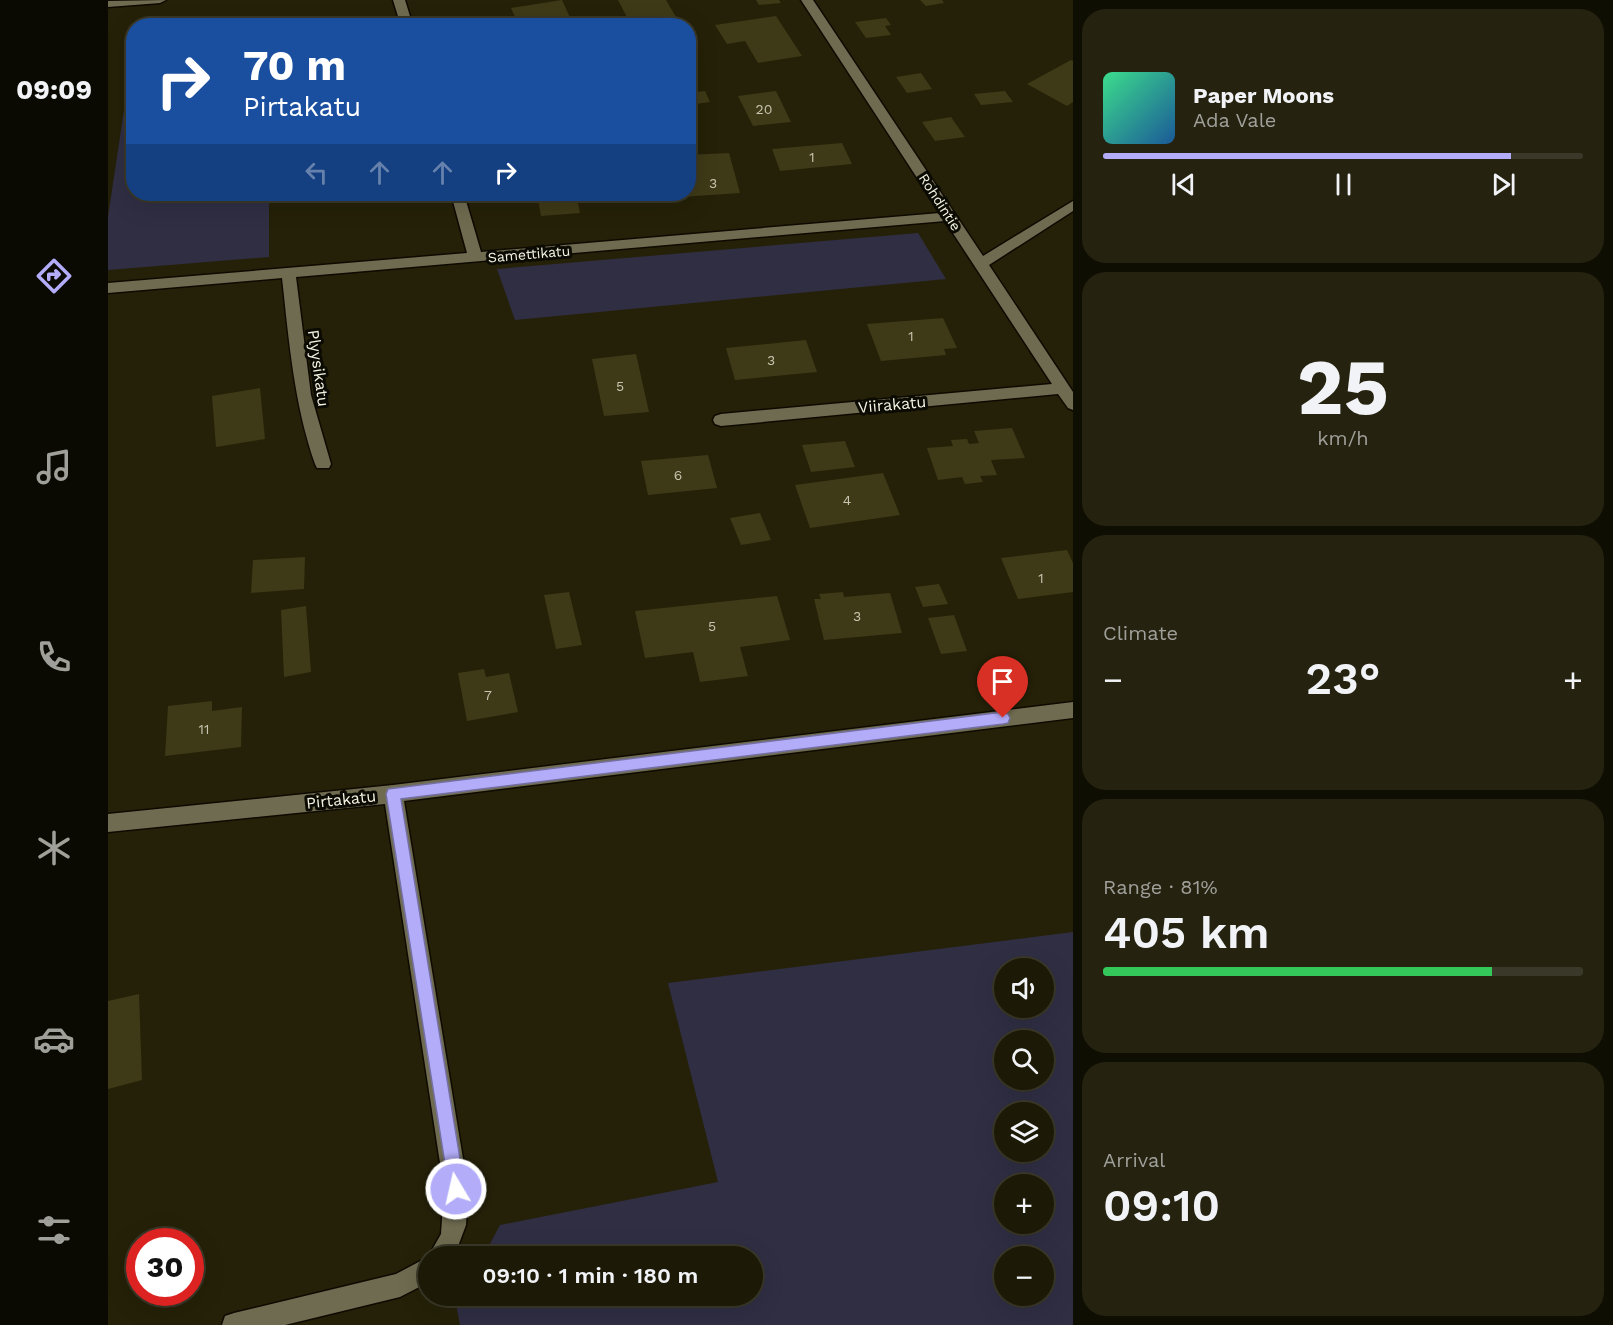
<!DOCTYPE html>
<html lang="en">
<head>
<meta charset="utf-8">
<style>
	body { margin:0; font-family:"Work Sans",sans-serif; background:#252210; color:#f1f3f6; height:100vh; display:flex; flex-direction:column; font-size:22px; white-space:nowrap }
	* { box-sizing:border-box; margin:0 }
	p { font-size:20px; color:#a0a09b }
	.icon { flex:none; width:33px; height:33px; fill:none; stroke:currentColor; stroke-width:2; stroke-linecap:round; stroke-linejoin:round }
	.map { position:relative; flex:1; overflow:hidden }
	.panel { display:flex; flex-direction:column; gap:9px; padding:9px; background:#0f0e03; width:540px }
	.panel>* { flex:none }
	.banner { position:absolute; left:18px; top:18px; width:570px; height:183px; border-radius:24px; box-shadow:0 6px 24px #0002,0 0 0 2px #3a3828; background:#1a4fa0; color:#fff; overflow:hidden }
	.fabs { position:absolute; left:886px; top:958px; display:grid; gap:12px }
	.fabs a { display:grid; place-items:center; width:60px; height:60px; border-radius:50%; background:#1c1906; box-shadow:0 6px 24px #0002,0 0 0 2px #3a3828; font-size:30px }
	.speed { position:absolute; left:18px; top:1228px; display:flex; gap:12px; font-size:30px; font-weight:700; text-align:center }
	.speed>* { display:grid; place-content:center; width:78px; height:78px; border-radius:50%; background:#1c1906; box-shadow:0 6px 24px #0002,0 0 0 2px #3a3828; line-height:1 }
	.speed .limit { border:9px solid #d22; background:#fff; color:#111 }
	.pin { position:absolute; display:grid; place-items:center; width:51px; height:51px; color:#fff; margin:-62px -26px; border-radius:50% 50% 50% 0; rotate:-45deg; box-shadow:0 0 6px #0007 }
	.pin .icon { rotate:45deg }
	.me { position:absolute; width:66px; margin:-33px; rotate:351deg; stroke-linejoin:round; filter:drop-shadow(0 0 4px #0008) }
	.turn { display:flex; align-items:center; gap:21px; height:126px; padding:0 18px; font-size:27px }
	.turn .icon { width:78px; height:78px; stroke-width:2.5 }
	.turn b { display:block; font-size:42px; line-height:51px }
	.lanes { display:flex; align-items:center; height:57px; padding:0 18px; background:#0003; justify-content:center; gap:30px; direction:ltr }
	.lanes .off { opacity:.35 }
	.big { font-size:45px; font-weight:600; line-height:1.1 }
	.panel .card { flex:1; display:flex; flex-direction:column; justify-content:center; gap:9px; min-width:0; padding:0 21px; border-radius:24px; background:#252210 }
	.panel .dial { align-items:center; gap:0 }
	.dial b { font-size:78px; line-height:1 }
	.song { display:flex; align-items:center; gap:18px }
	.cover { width:72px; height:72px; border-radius:9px; background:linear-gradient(135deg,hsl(150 70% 55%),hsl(210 70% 35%)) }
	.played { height:6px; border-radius:3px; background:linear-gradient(90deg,#b3adf9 85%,#3a3828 85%) }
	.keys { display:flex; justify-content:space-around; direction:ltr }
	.heat { display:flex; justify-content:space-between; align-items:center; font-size:33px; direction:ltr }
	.charge { height:9px; border-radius:4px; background:linear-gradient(90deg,#34c759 81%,#3a3828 0) }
	.trip { position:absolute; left:310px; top:1246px; width:345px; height:60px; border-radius:30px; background:#1c1906; box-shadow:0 6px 24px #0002,0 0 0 2px #3a3828; font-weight:600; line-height:60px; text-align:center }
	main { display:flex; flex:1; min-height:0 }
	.tab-bar { display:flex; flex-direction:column; width:108px; justify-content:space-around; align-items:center; background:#0b0a02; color:#a0a09b }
	.tab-bar .icon { width:42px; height:42px }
	.tab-bar .selected { color:#b3adf9 }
	.tab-bar b { font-size:27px; color:#f1f3f6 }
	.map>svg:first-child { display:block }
	.green { fill:#302e43; fill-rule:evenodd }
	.building { fill:#3e3916 }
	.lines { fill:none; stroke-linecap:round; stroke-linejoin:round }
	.street-casing { stroke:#0e0a00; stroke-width:3 }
	.street { fill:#6f6b50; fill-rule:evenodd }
	.route { fill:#b3adf9; stroke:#7470a2; stroke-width:1.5 }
	.labels { text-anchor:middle; stroke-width:6; stroke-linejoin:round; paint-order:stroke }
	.number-label { font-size:14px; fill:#c7c4b0 }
	.far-street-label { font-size:14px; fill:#f5f3e3; stroke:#0c0b03 }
	.street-label { font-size:16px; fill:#f5f3e3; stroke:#0c0b03 }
</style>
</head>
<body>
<main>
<nav class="tab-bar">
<b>09:09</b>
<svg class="icon selected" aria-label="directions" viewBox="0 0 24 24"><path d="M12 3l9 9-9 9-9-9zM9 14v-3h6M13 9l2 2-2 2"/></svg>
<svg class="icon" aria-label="music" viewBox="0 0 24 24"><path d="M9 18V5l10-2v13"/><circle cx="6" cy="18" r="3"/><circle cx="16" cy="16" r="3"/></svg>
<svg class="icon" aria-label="phone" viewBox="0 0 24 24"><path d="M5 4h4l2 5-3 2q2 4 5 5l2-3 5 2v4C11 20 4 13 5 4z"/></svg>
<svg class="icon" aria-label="climate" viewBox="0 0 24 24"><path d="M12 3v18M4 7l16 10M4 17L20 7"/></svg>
<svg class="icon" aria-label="car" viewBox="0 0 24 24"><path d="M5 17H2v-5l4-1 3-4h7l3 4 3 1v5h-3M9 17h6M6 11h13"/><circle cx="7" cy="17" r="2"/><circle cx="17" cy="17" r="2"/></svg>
<svg class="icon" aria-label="filters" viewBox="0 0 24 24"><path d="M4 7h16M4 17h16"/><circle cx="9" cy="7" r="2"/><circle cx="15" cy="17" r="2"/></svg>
</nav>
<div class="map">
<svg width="965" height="1325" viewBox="0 0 965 1325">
	<rect width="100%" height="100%" fill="#252108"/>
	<path class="green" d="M25,82l1,112h135v63l-161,13v-53l20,-134z
		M810,233l28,46 -431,41 -18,-51z
		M965,932v393h-613l-4,-21 5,-8h292v-39h-270l17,-32 218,-43 -50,-199zM897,969h39v39h-39zM897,1041h39v39h-39zM897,1113h39v39h-39zM897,1185h39v39h-39zM897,1257h39v39h-39z"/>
	<path class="building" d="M454,0l12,26h-55l-8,-18z
		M510,0h48l10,17 -46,6z
		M648,0h23l2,3 -22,2z
		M812,0h22l2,3 -18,3z
		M668,16l26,40 -44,7 -13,-22 -18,3 -12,-19z
		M778,18l5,7 -6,1 6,9 -25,3 -11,-16z
		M963,60l2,1v41l-6,4 -40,-22z
		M813,73l11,16 -25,4 -11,-16z
		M597,91l5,11 -22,3v-12z
		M668,91l15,31 -38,4 -15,-30z
		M897,91l8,11 -32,3 -7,-11z
		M843,117l14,20 -30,4 -13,-19z
		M734,143l10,21 -72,7 -8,-22z
		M621,153l11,40 -59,4 -1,-3h8v-39z
		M429,194h39l4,19 -39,3z
		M835,318l14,30 -13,1 2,6 -65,6 -14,-37z
		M698,340l11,32 -82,8 -9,-32z
		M528,354l13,58 -45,4 -12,-57z
		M152,388l5,51 -49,8 -4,-51z
		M904,428l13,30 -34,2 6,15 -17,1 3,6 -18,2 -3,-7 -24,3 -11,-32 26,-2 -2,-6 16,-1 2,5 10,-1 -5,-12z
		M737,441l10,26 -44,5 -9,-27z
		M600,455l9,33 -69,7 -7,-34z
		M775,473l17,42 -90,13 -15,-43z
		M652,513l11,27 -30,5 -11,-27z
		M959,550l6,13v29l-55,7 -17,-41z
		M197,557l-1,32 -53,4 2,-33z
		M831,584l9,20 -25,3 -8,-20z
		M461,592l13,53 -26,4 -12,-54z
		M735,592l1,5 46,-4 12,40 -78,7 -10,-41h7l-2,-5z
		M669,596l13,44 -50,7 8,29 -48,6 -7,-30 -48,6 -10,-47z
		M198,606l5,66 -27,5 -3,-67z
		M846,615l13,36 -26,3 -13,-36z
		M376,669l2,8 23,-4 9,39 -51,9 -9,-48z
		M104,701v10l30,-4 -1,40 -76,9 3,-50z
		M31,994l3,86 -34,9v-88z"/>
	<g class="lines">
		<defs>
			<path id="street" d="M58,0l-6,3 -52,4v-6z
				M285,0h12l8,26h-12z
				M693,0h12l170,256 90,-55v10l-84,54 84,127v18l-5,-2 -10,-14 -337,32 -6,-2 -2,-4 2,-4 6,-2 331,-30 -107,-163 -649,56 15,118 20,69 -2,4h-12l-2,-4c-21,-60 -26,-123 -33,-186l-174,15v-10l359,-30 -16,-59h13l17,58 459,-39z
				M965,702v16l-669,83 64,388 -2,36 -12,32h-25v25l-29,15 -115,28h-63l3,-9 9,-3 162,-39 32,-17 13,-23 3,-45 -59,-385 -277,28v-18l285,-29z"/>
		</defs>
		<use href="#street" class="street-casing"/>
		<use href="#street" class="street"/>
	</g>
	<path class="route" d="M895,712l5,2 2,4 -2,5 -5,1 -602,75 64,390 -2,6 -7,3 -6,-3 -64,-401 2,-5z"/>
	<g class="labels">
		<g class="number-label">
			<text x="656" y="114">20</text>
			<text x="704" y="162">1</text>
			<text x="605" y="188">3</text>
			<text x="803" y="341">1</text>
			<text x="663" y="365">3</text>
			<text x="512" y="391">5</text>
			<text x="570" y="480">6</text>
			<text x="739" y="505">4</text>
			<text x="933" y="583">1</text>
			<text x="749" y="621">3</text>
			<text x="604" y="631">5</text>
			<text x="380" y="700">7</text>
			<text x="96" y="734">11</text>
		</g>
		<g class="far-street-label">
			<text transform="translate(832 202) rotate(57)" y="5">Rohdintie</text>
			<text transform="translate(421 254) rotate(-5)" y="5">Samettikatu</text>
		</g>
		<g class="street-label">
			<text transform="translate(211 368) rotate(82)" y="6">Plyysikatu</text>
			<text transform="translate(784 404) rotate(-5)" y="6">Viirakatu</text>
			<text transform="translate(233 799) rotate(-6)" y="6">Pirtakatu</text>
		</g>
	</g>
</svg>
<div class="fabs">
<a><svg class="icon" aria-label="sound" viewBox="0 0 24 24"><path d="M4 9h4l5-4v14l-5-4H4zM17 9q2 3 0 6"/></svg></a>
<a><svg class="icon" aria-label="search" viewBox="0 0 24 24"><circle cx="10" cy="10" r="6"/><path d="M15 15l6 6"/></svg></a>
<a><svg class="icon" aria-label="layers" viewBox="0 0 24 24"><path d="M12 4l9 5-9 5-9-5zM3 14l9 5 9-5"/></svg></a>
<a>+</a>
<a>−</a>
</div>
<div class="speed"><div class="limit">30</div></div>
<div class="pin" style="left:895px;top:718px;background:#d93025"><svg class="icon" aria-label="arrive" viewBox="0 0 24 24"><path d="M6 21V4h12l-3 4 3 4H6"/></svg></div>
<svg class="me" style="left:348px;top:1189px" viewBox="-20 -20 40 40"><circle r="17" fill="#b3adf9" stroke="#fff" stroke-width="3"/><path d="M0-11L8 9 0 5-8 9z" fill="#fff"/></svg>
<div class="trip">09:10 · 1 min · 180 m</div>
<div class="banner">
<div class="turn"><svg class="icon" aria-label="right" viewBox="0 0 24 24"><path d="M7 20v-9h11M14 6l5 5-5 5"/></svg><div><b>70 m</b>Pirtakatu</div></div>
<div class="lanes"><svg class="icon off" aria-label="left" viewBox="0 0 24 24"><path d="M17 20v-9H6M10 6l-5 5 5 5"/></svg><svg class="icon off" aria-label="ahead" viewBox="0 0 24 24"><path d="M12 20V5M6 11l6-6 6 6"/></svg><svg class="icon off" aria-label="ahead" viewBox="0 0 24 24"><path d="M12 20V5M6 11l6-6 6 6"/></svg><svg class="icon" aria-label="right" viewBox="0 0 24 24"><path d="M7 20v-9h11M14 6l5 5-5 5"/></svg></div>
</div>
</div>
<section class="panel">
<div class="card">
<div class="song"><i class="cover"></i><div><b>Paper Moons</b><p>Ada Vale</p></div></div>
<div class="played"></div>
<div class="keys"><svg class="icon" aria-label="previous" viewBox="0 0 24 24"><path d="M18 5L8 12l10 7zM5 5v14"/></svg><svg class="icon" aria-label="pause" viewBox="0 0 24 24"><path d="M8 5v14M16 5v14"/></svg><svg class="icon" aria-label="next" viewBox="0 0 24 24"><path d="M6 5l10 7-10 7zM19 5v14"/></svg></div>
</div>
<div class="card dial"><b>25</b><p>km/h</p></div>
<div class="card"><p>Climate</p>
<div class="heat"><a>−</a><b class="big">23°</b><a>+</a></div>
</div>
<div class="card"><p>Range · 81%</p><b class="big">405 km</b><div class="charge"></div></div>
<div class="card"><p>Arrival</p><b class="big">09:10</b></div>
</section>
</main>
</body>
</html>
